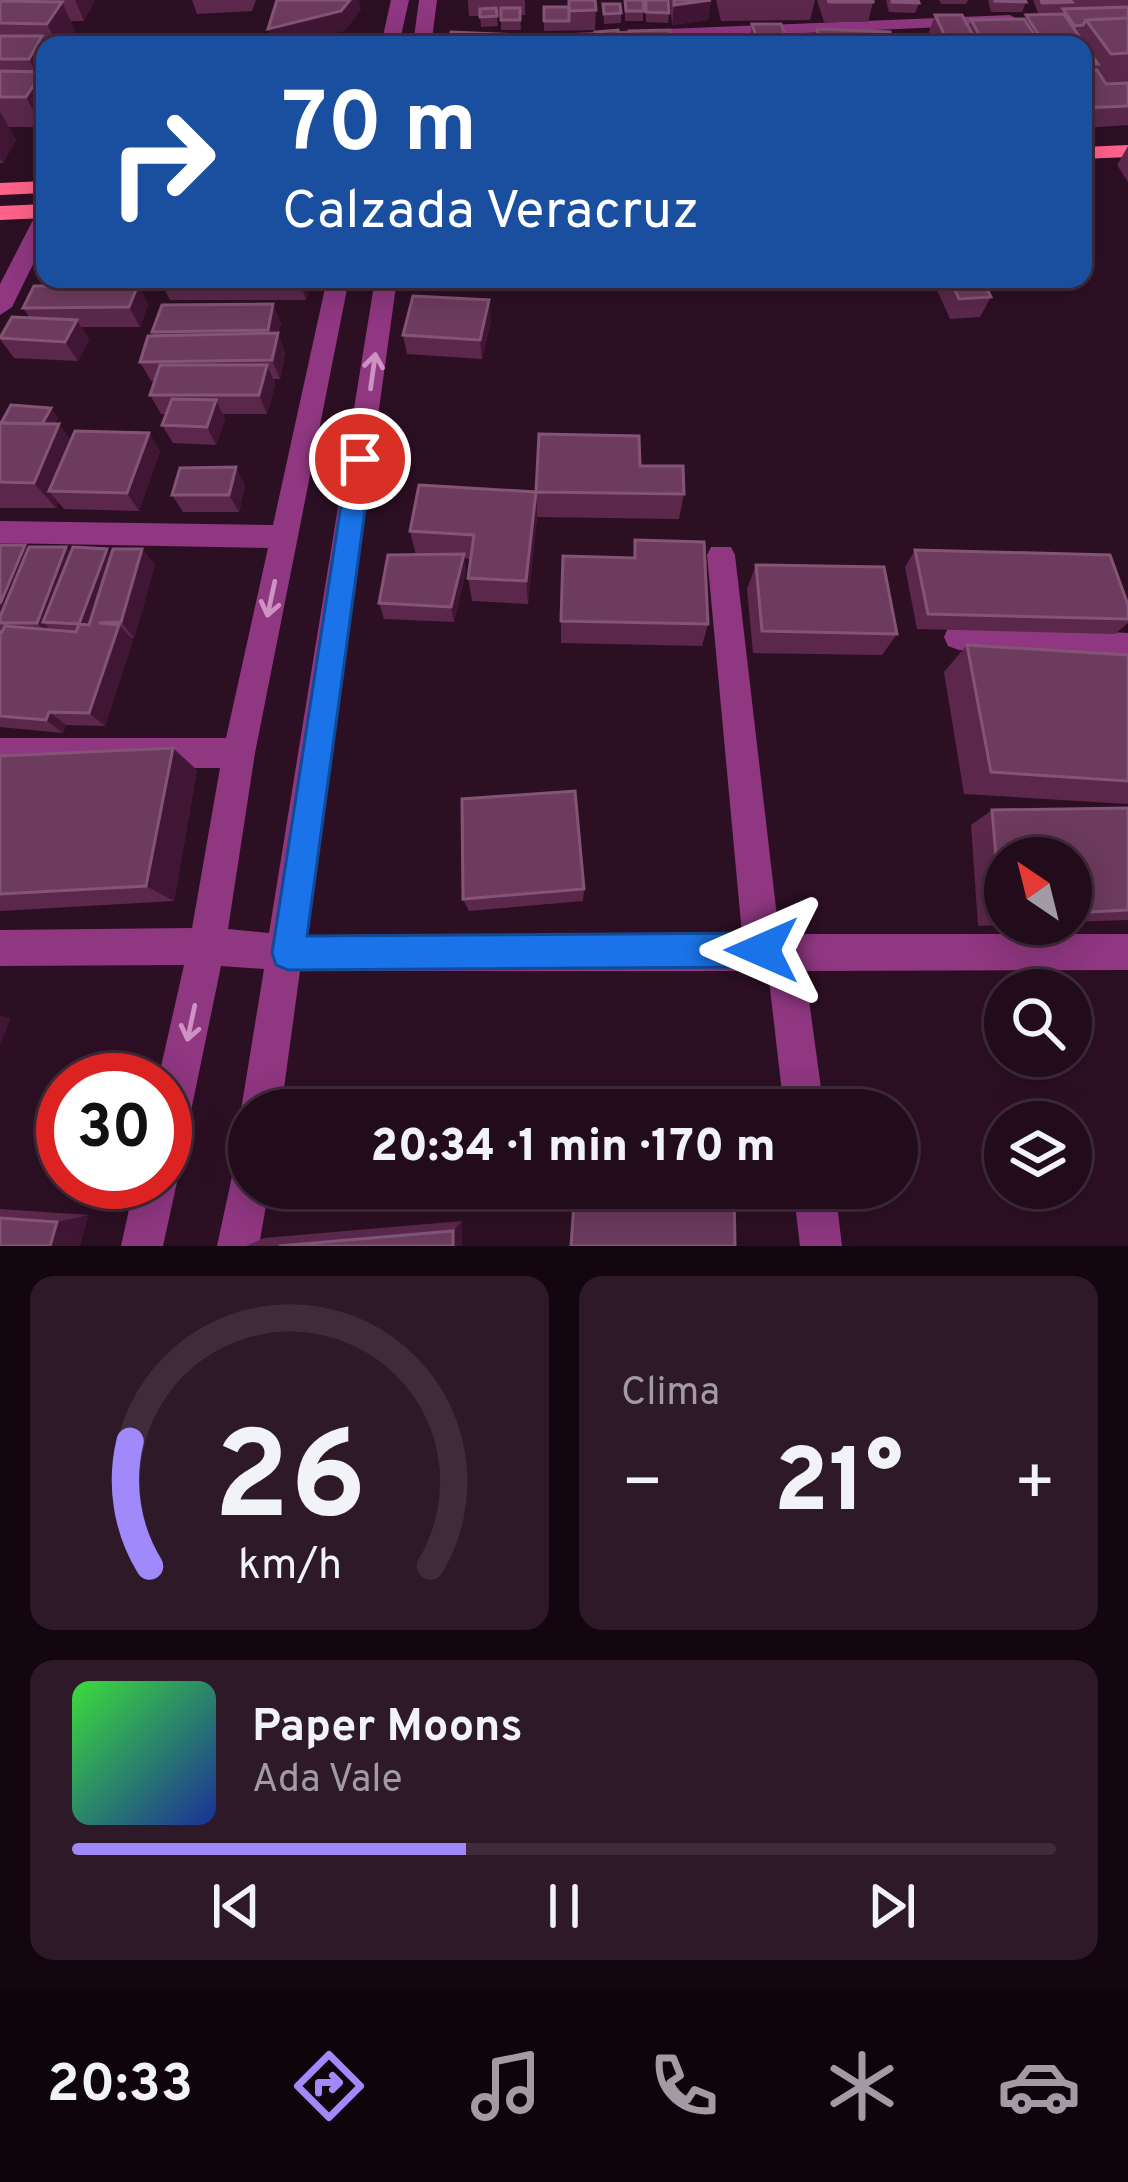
<!DOCTYPE html>
<html lang="es">
<head>
<meta charset="utf-8">
<style>
	body { margin:0; font-family:Overpass,sans-serif; background:#2e1928; color:#f1f3f6; height:100vh; display:flex; flex-direction:column; font-size:45px; white-space:nowrap }
	* { box-sizing:border-box; margin:0 }
	p { font-size:39px; color:#a29ba3 }
	.icon { flex:none; width:66px; height:66px; fill:none; stroke:currentColor; stroke-width:2; stroke-linecap:round; stroke-linejoin:round }
	.map { position:relative; height:1246px; overflow:hidden }
	.drawer { display:flex; flex-direction:column; gap:30px; padding:30px; background:#13060f; flex:1 }
	.drawer>* { flex:none }
	.banner { position:absolute; left:36px; top:36px; width:1056px; height:252px; border-radius:24px; box-shadow:0 6px 30px #0003,0 0 0 3px #3f2b3a; background:#1a4fa0; color:#fff; overflow:hidden }
	.needle { width:78px; rotate:325deg }
	.tools { position:absolute; left:984px; top:837px; display:grid; gap:24px }
	.tools a { display:grid; place-items:center; width:108px; height:108px; border-radius:50%; background:#220b1b; box-shadow:0 6px 30px #0003,0 0 0 3px #3f2b3a; font-size:60px }
	.speed { position:absolute; left:36px; top:1053px; display:flex; gap:24px; font-size:60px; font-weight:700; text-align:center }
	.speed>* { display:grid; place-content:center; width:156px; height:156px; border-radius:50%; background:#220b1b; box-shadow:0 6px 30px #0003,0 0 0 3px #3f2b3a; line-height:1 }
	.speed .limit { border:18px solid #d22; background:#fff; color:#111 }
	.pin { position:absolute; display:grid; place-items:center; width:102px; height:102px; color:#fff; margin:-51px; border:6px solid #fff; border-radius:50%; box-shadow:0 3px 12px #0007 }
	.me { position:absolute; width:132px; margin:-66px; rotate:270deg; stroke-linejoin:round; filter:drop-shadow(0 0 9px #0008) }
	.turn { display:flex; align-items:center; gap:42px; height:252px; padding:0 48px; font-size:54px }
	.turn .icon { width:156px; height:156px; stroke-width:2.5 }
	.turn b { display:block; font-size:84px; line-height:102px }
	.big { font-size:90px; font-weight:800; line-height:1.1 }
	.drawer .card { flex:1; display:flex; flex-direction:column; justify-content:center; gap:18px; min-width:0; padding:0 42px; border-radius:24px; background:#2e1928 }
	.drawer .dial { align-items:center; gap:0 }
	.dial svg { height:312px; overflow:visible; fill:none; stroke:#3f2b3a; stroke-width:7; stroke-linecap:round; text-anchor:middle }
	.dial text { fill:#f1f3f6; stroke:none }
	.song { display:flex; align-items:center; gap:36px }
	.cover { width:144px; height:144px; border-radius:18px; background:linear-gradient(135deg,hsl(120 70% 55%),hsl(230 70% 35%)) }
	.played { height:12px; border-radius:6px; background:linear-gradient(90deg,#a089fa 40%,#3f2b3a 40%) }
	.keys { display:flex; justify-content:space-around; direction:ltr }
	.heat { display:flex; justify-content:space-between; align-items:center; font-size:66px; direction:ltr }
	.drawer .tiles { flex:1; display:grid; gap:30px; grid-template-columns:1fr 1fr }
	.card:last-child { grid-column:span 2 }
	.trip { position:absolute; left:228px; top:1089px; width:690px; height:120px; border-radius:60px; background:#220b1b; box-shadow:0 6px 30px #0003,0 0 0 3px #3f2b3a; font-weight:800; line-height:120px; text-align:center }
	.menu { display:flex; height:192px; justify-content:space-around; align-items:center; background:#0e040b; color:#a29ba3 }
	.menu .icon { width:84px; height:84px }
	.menu .selected { color:#a089fa }
	.menu b { font-size:54px; color:#f1f3f6 }
	.map>svg:first-child { display:block }
	.lines { fill:none; stroke-linecap:round; stroke-linejoin:round }
	.minor { fill:#8f3781; fill-rule:evenodd }
	.major { fill:#ff628a; fill-rule:evenodd }
	.wall { fill:#5b284b }
	.shaded-wall { fill:#411634 }
	.building { fill:#6d3b5d; stroke:#845476; stroke-width:3 }
	.oneway { stroke:#cd91c2 }
	.route { fill:#1a73e8; stroke:#114b97; stroke-width:3 }
</style>
</head>
<body>
<div class="map">
<svg width="1128" height="1246" viewBox="0 0 1128 1246">
	<rect width="100%" height="100%" fill="#2d0f24"/>
	<g class="lines">
		<path class="minor" d="M391,0h18l-10,45h-18z
			M419,0h18l-5,39 56,-2 9,5 -84,3z
			M1010,15l9,5 -3,4 -468,20 -9,-5 9,-5z
			M45,211v29l-33,67 -12,8v-31l34,-66z
			M327,279h22l-94,474 -27,176 41,4 106,-654h22l-91,656 436,-1 -35,-379 4,-8h20l4,8 44,379h349v36l-323,1 19,139h-40l-16,-139h-468l-19,139h-32v15l-8,-15 23,-141 -43,-3 -36,174 -6,14 -14,6v-80h-7l26,-115 -184,1v-36l192,-2 28,-160h-220v-30h226l42,-190 -268,-5v-22l273,4z
			M959,624l169,9v26l-169,-9 -11,-4 -4,-9 4,-9z
			M249,1161v27h20l-10,58h-42l17,-79z
			M165,1165l12,17 -14,64h-42l14,-64h30z
			M793,1188h42l7,58h-42z"/>
		<path class="major" d="M1128,145v12l-45,2v-12z
			M45,181v12l-45,2v-12z
			M45,204v14l-45,2v-14z"/>
	</g>
	<path class="wall" d="M0,0h95l-11,21h-14l5,10 -9,14h-21v77l-3,5h-33l7,13 -13,23h-3z
		M192,0h64l-4,11 -55,3z
		M468,0h57v15h-5l1,15h-20v-14h-4l1,10 -17,1 -1,-11h-11z
		M568,0l28,10 -1,20 -51,1v-24h24z
		M625,0h18v21h-18z
		M645,0l24,13 -1,10 -22,-1z
		M670,0h41l-3,20 -36,5z
		M716,0h99l-5,20 -89,1z
		M817,0h56v2l-5,20h-44z
		M886,0h32l1,3 -4,10 -26,-1z
		M939,0h29l-2,4h-25z
		M988,0h37l1,2 -4,10h-31z
		M1033,0h95v125l-45,3v-83h-150l-5,-10 7,-20 33,11 3,-6 53,-1 2,-4 35,-1 1,-1h-24z
		M603,4l18,9v10l-17,1z
		M752,24l37,21h-40z
		M817,29l73,3 2,13h-78z
		M1128,146v36l-11,-17z
		M159,279h152l-5,21h-136z
		M932,279h50l9,18 -11,20 -30,2z
		M138,285l10,20 -8,22h-59l8,12 -11,22 -64,-3 -14,-19 30,-21 -7,-10z
		M273,304l8,19 -3,11 7,19 -5,26h-7l2,5 -8,30h-44l2,5 -9,26 -43,-2 -11,-18 5,-11h-6l-11,-19 4,-14h-3l-11,-19 14,-27 -2,-3z
		M491,320l-9,39 -75,-5 -4,-19z
		M51,408l7,10 -4,6 17,16 78,-7 11,18 -21,60 -75,-2 -6,-7 -2,6h-56v-85z
		M245,485l-6,27h-56l-11,-17z
		M536,492l148,2 -5,25 -142,-2z
		M537,517l-9,87 -56,-3 -4,-23 3,-19 -7,-1 2,13 -12,51 -70,-3 -5,-16 37,-48 -6,-24z
		M635,540l73,84 -6,22 -141,-3v-22l72,-63z
		M0,545h25l3,4 38,-2 5,6 41,1 30,-5 13,16 -21,73h-4l3,2 -28,86 -39,-1 -3,8 -63,-6z
		M915,550l213,55v18l-13,11 -198,-5 -12,-62z
		M756,565l141,69 -15,21 -129,-2 -6,-64z
		M967,645l161,10v149l-164,-10 -20,-122z
		M0,756l197,14 -23,131 -174,10z
		M1128,808v112l-57,2v-64h-66v66h17l-44,2 -7,-101 21,-15z
		M584,889l-1,12 -114,10 -6,-12z
		M0,1209l89,6 -89,31z
		M462,1221v25h-216l18,-8z"/>
	<path class="shaded-wall" d="M75,0h20l-11,21z
		M349,0h10l2,10 -16,21 -55,14h-18l-4,-16z
		M711,0l-3,20 -36,5 2,-20z
		M62,2l13,29 -9,14h-8l-11,-21z
		M42,36l4,9 -1,77 -3,5 -16,-30 12,-19 -9,-19z
		M0,111l16,29 -13,23 -3,-4z
		M299,279h12l-5,21z
		M138,285l10,20 -8,22 -11,-20z
		M489,300l2,20 -9,39 -2,-19z
		M273,304l8,19 -3,11 7,19 -5,26 -8,-19 3,-11 -7,-19z
		M77,320l12,19 -11,22 -13,-19z
		M267,365l8,19 -8,30 -8,-19z
		M216,400l9,19 -9,26 -9,-18z
		M51,408l7,10 -13,24 -7,-10z
		M59,424l20,27 -30,40 9,11 -2,6 -22,-25z
		M149,433l11,18 -21,60 -12,-18z
		M236,467l9,18 -6,27 -10,-17z
		M536,492l1,25 -9,87 -2,-23z
		M25,545l16,17 -41,61v-19z
		M66,547l15,17 -38,58 12,12 -2,4 -16,-15z
		M107,549l14,16 -27,74 -15,-15z
		M142,549l13,16 -21,73 -13,-16z
		M464,554l2,17 -12,51 -3,-15z
		M119,625l14,15 -28,86 -16,-13z
		M49,712l17,13 -3,8 -17,-13z
		M173,748l24,22 -23,131 -28,-15z
		M0,1016l11,2 -11,27z
		M89,1215l-9,31h-30l7,-24z
		M462,1221v25h-9v-15z"/>
	<path class="building" d="M277,0h73l-9,11 -73,18z
		M569,0h26l1,10 -27,1z
		M625,0h18l1,11h-18z
		M646,0h22l1,13 -23,-1z
		M674,0h37l-37,5z
		M828,0h45v2h-44z
		M892,0h26l1,3 -27,-1z
		M995,0h30l1,2 -31,-1z
		M1041,0h29l2,2 -30,1z
		M0,1l62,1 -15,22 -47,-1z
		M603,4h17l1,9 -17,1z
		M544,7h25v14h-25z
		M1128,7v11l-42,2 -3,5 -8,1 -12,-17z
		M496,8l1,8 -17,1v-8z
		M501,8h19v12h-19z
		M1064,14l34,50h-15v-19h-38l-19,-30z
		M935,15h27l12,22 -28,1z
		M1128,18v35l-17,1 -25,-34z
		M1024,19l17,26h-56l-14,-25z
		M752,24h29l8,21h-30z
		M817,29l73,3 2,12 -73,1z
		M618,30l4,15h-23l-4,-13z
		M670,30l3,15h-41l-3,-14z
		M451,32l90,4 -2,9h-92z
		M586,35l2,10h-47l-1,-8z
		M0,36h42l-13,23h-29z
		M723,38l3,7h-46l-2,-4z
		M1097,70l9,14 22,-1v23l-45,2v-37z
		M0,71l42,1 -16,25h-26z
		M950,279h32l9,18 -32,2z
		M138,285l-9,22 -106,1 11,-22z
		M413,296l76,4 -9,40 -77,-5z
		M273,304l-5,26 -116,2 10,-27z
		M12,317l65,3 -12,22 -65,-4z
		M278,333l-6,27 -132,2 8,-26z
		M160,365h107l-8,30h-109z
		M172,399l44,1 -9,27 -45,-2z
		M11,405l40,3 -9,16 -41,-1z
		M0,423l59,1 -25,59 -34,-1z
		M75,431l74,2 -22,60 -78,-2z
		M539,434l100,2 1,30h43l1,28 -148,-2z
		M236,467l-7,28h-57l8,-27z
		M419,485l117,7 -10,89 -58,-3 6,-43 -64,-4z
		M635,540l69,2 4,82 -147,-3 2,-65 72,2z
		M0,545h25l-25,59z
		M29,547h37l-29,76h-37v-6z
		M73,547l34,2 -28,75 -36,-2z
		M113,549h29l-21,73 -22,1 20,2 -30,88 -40,-1 -3,8 -46,-4v-84h2l3,-6 71,6 3,-8 10,1z
		M915,550l195,5 18,50v14l-200,-5z
		M464,554l-13,53 -72,-4 9,-48z
		M756,565l128,2 13,67 -135,-3z
		M967,645l161,10v126l-137,-9z
		M173,748l-27,138 -146,8v-138z
		M575,791l9,98 -121,10 -1,-100z
		M1128,808v102l-57,3v-55h-66v57h-4l-9,-105z
		M575,1188h159l1,58h-164z
		M0,1218l57,4 -7,24h-50z
		M453,1231v15h-174z"/>
	<defs><path id="oneway-shaft" d="M-6 0H5M1.5-3L5.5 0L1.5 3" fill="none" stroke-width="1.6" stroke-linecap="round" stroke-linejoin="round" transform="scale(3)"/></defs>
	<g class="oneway">
		<use href="#oneway-shaft" transform="translate(373 371) rotate(-82)"/>
		<use href="#oneway-shaft" transform="translate(271 599) rotate(102)"/>
		<use href="#oneway-shaft" transform="translate(191 1023) rotate(102)"/>
	</g>
	<path class="route" d="M360,449l12,10 -65,477 455,-3 12,5 5,12 -5,12 -12,5 -474,3 -12,-5 -4,-12 76,-494z"/>
</svg>
<div class="tools">
<a><svg class="needle" viewBox="-14 -14 28 28"><path d="M0-13l5 13h-10z" fill="#e53935"/><path d="M0 13l5-13h-10z" fill="#a29ba3"/></svg></a>
<a><svg class="icon" aria-label="search" viewBox="0 0 24 24"><circle cx="10" cy="10" r="6"/><path d="M15 15l6 6"/></svg></a>
<a><svg class="icon" aria-label="layers" viewBox="0 0 24 24"><path d="M12 4l9 5-9 5-9-5zM3 14l9 5 9-5"/></svg></a>
</div>
<div class="speed"><div class="limit">30</div></div>
<div class="pin" style="left:360px;top:459px;background:#d93025"><svg class="icon" aria-label="arrive" viewBox="0 0 24 24"><path d="M6 21V4h12l-3 4 3 4H6"/></svg></div>
<svg class="me" style="left:762px;top:950px" viewBox="-20 -20 40 40"><path d="M0-17L14 15 0 8-14 15z" fill="#1a73e8" stroke="#fff" stroke-width="4"/></svg>
<div class="trip">20:34 · 1 min · 170 m</div>
<div class="banner">
<div class="turn"><svg class="icon" aria-label="right" viewBox="0 0 24 24"><path d="M7 20v-9h11M14 6l5 5-5 5"/></svg><div><b>70 m</b>Calzada Veracruz</div></div>
</div>
</div>
<section class="drawer">
<div class="tiles">
<div class="card dial"><svg viewBox="0 0 100 80">
<path d="M14 69A42 42 0 1 1 86 69"/>
<path d="M14 69A42 42 0 0 1 9 37" stroke="#a089fa"/>
<text x="50" y="56" font-size="32" font-weight="700">26</text>
<text x="50" y="72" font-size="11">km/h</text>
</svg></div>
<div class="card"><p>Clima</p>
<div class="heat"><a>−</a><b class="big">21°</b><a>+</a></div>
</div>
<div class="card">
<div class="song"><i class="cover"></i><div><b>Paper Moons</b><p>Ada Vale</p></div></div>
<div class="played"></div>
<div class="keys"><svg class="icon" aria-label="previous" viewBox="0 0 24 24"><path d="M18 5L8 12l10 7zM5 5v14"/></svg><svg class="icon" aria-label="pause" viewBox="0 0 24 24"><path d="M8 5v14M16 5v14"/></svg><svg class="icon" aria-label="next" viewBox="0 0 24 24"><path d="M6 5l10 7-10 7zM19 5v14"/></svg></div>
</div>
</div>
</section>
<nav class="menu">
<b>20:33</b>
<svg class="icon selected" aria-label="directions" viewBox="0 0 24 24"><path d="M12 3l9 9-9 9-9-9zM9 14v-3h6M13 9l2 2-2 2"/></svg>
<svg class="icon" aria-label="music" viewBox="0 0 24 24"><path d="M9 18V5l10-2v13"/><circle cx="6" cy="18" r="3"/><circle cx="16" cy="16" r="3"/></svg>
<svg class="icon" aria-label="phone" viewBox="0 0 24 24"><path d="M5 4h4l2 5-3 2q2 4 5 5l2-3 5 2v4C11 20 4 13 5 4z"/></svg>
<svg class="icon" aria-label="climate" viewBox="0 0 24 24"><path d="M12 3v18M4 7l16 10M4 17L20 7"/></svg>
<svg class="icon" aria-label="car" viewBox="0 0 24 24"><path d="M5 17H2v-5l4-1 3-4h7l3 4 3 1v5h-3M9 17h6M6 11h13"/><circle cx="7" cy="17" r="2"/><circle cx="17" cy="17" r="2"/></svg>
</nav>
</body>
</html>
